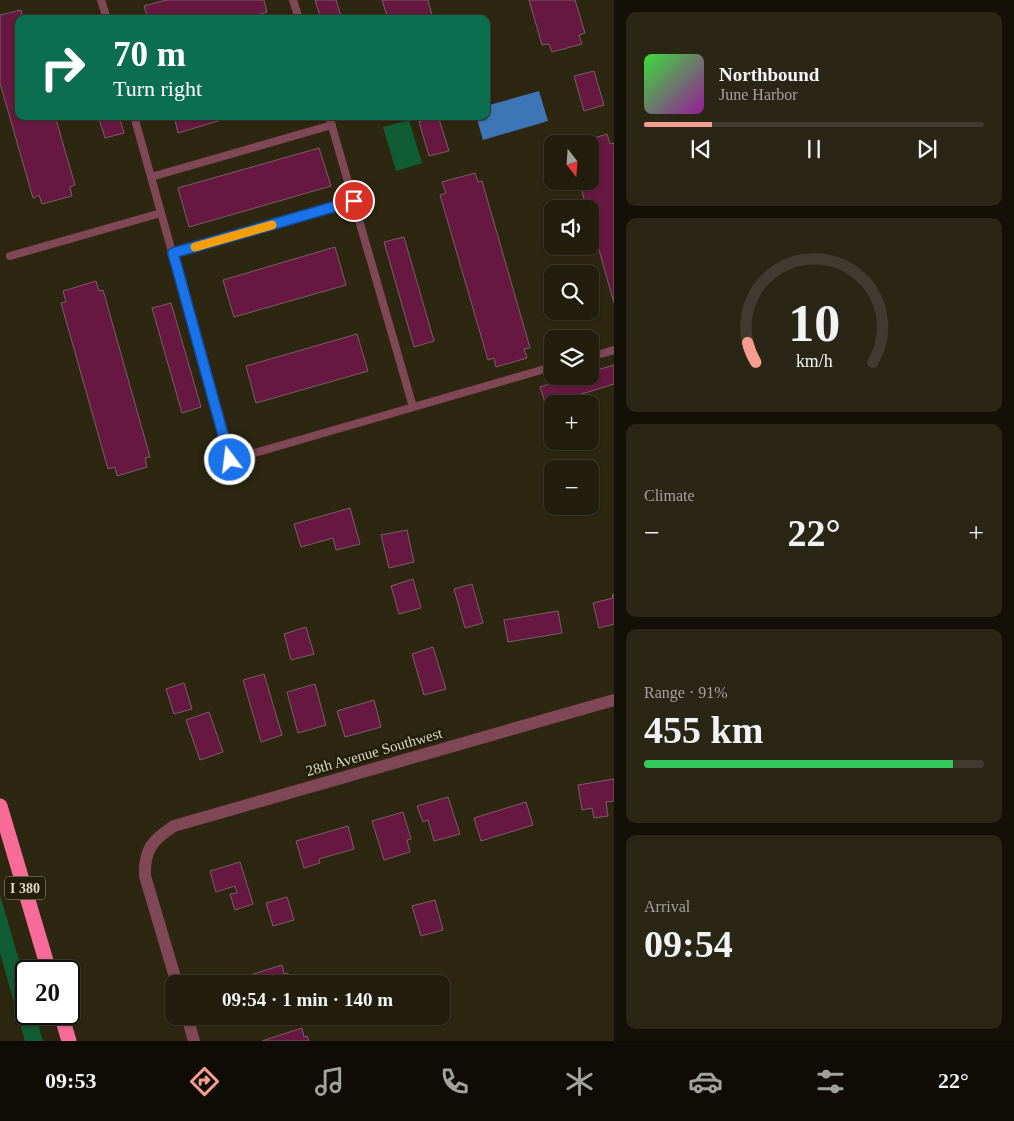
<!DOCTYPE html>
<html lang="en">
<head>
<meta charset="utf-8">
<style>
	body { margin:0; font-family:Georgia,serif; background:#2a2616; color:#f1f3f6; height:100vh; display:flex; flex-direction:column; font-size:19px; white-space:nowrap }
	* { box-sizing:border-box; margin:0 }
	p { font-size:16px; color:#a2a29d }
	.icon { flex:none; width:28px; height:28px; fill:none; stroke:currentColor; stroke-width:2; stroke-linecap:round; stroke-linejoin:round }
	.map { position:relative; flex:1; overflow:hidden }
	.details { display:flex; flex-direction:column; gap:12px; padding:12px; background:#131007; width:400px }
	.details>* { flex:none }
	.banner { position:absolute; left:15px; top:15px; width:475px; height:105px; border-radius:10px; box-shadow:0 1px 4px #0004,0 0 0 1px #3f3b2e; background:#0b6e4f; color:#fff; overflow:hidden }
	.needle { width:32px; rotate:163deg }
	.buttons { position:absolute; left:544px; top:135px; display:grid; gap:10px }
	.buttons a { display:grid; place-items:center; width:55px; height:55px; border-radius:10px; background:#221d0d; box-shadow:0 1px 4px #0004,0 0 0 1px #3f3b2e; font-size:25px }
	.speed { position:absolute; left:15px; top:960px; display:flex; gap:10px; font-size:25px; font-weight:700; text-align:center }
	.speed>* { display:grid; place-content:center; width:65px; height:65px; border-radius:50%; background:#221d0d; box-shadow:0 1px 4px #0004,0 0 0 1px #3f3b2e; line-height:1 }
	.speed .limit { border:2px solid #111; border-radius:8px; background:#fff; color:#111 }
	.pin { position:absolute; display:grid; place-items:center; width:42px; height:42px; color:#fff; margin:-21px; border:2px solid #fff; border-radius:50%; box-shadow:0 1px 5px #0007 }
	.me { position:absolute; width:55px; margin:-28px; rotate:345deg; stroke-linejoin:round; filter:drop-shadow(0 0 4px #0008) }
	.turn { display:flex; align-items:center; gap:18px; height:105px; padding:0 15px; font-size:22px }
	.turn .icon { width:65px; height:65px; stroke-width:2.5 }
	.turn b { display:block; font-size:35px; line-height:42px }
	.big { font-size:38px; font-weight:700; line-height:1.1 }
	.details .tile { flex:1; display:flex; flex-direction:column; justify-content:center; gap:8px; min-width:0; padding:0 18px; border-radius:10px; background:#2a2616 }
	.details .dial { align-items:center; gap:0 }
	.dial svg { height:130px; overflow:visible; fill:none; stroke:#3f3b2e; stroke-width:7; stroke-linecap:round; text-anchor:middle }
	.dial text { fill:#f1f3f6; stroke:none }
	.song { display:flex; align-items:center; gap:15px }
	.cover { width:60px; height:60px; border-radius:8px; background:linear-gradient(135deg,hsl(120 70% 55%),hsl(300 70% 35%)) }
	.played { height:5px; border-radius:2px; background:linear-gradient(90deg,#f59d8e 20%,#3f3b2e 20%) }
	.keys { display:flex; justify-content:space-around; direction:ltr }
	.heat { display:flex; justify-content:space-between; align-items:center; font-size:28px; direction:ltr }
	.charge { height:8px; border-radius:4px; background:linear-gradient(90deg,#34c759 91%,#3f3b2e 0) }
	.trip { position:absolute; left:165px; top:975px; width:285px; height:50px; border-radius:10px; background:#221d0d; box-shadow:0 1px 4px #0004,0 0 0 1px #3f3b2e; font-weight:700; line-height:50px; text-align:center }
	.tabs { display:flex; height:80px; justify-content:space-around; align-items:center; background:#0e0c05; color:#a2a29d }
	.tabs .icon { width:35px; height:35px }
	.tabs .current { color:#f59d8e }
	.tabs b { font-size:22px; color:#f1f3f6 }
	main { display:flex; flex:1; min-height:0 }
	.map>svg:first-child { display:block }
	.green { fill:#105c33 }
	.water { fill:#3d76b7 }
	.building { fill:#671840; stroke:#795e68 }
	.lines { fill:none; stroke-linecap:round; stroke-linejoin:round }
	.service { stroke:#804757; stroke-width:8 }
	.minor { stroke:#804757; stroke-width:12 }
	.motorway { stroke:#f96b98; stroke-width:15 }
	.route-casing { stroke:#114b97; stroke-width:12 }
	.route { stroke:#1a73e8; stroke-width:9 }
	.slow { stroke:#f59e0b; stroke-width:9 }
	.labels { text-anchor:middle; stroke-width:5; stroke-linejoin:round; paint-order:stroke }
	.shield { fill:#231e07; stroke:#a4a090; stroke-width:1 }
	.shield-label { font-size:14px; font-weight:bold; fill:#dbd8ca }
	.street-label { font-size:15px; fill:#dbd8ca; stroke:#231e07 }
</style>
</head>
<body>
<main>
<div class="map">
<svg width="614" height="1041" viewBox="0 0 614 1041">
	<rect width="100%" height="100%" fill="#2d2711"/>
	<path class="green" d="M409,120l13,43 -26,8 -13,-44z
		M0,895l26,89v30h9l8,27h-18l-25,-88z"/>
	<path class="water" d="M539,91l9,30 -65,19 -7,-24h10v-10z"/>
	<path class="building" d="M166,0h98l3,12 -24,7h-95l-4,-13z
		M315,0h21l6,19h-21z
		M382,0h46l5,19h-45z
		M529,0h46l10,33 -6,2 3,9 -30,8 -3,-8 -7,1z
		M21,10l2,9h-4v97h36l20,69 -5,2 2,9 -30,8 -3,-9 -6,3 -33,-115v-68z
		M594,71l10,34 -20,6 -10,-35z
		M98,116h21l5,17 -19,5z
		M174,116h61l-57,17z
		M438,116l11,35 -20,5 -10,-34z
		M607,134l3,10 4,-1v160l-24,-85v-9h-3l-8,-28h11v-37h-16z
		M319,148l12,38 -142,41 -11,-39z
		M475,173l3,9 4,-1 48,167 -6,1 3,9 -31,9 -2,-9 -6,2 -48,-165 6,-2 -4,-11z
		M404,237l30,104 -20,6 -30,-105z
		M335,247l11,38 -112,32 -11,-37z
		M96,281l3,10 4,-1 47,167 -5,1 2,9 -30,9 -2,-9 -7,2 -47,-166 5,-1 -3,-11z
		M171,303l30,104 -19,6 -30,-105z
		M357,334l11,37 -112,32 -10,-37z
		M614,365v19l-68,21 -6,-18 36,-11h14v-4z
		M350,508l10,36 -24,6 -3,-12 -32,9 -7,-23z
		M407,530l7,32 -25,6 -8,-33z
		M413,579l8,29 -22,6 -8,-28z
		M472,584l11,39 -18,5 -11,-39z
		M614,594v30l-15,4 -6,-25 20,-5 -1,-3z
		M558,611l4,22 -54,9 -4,-22z
		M306,627l8,27 -23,6 -7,-26z
		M433,647l13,42 -22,6 -12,-41z
		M264,674l18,61 -21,7 -18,-62z
		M184,683l8,26 -18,5 -8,-25z
		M315,684l11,41 -28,8 -11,-41z
		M374,700l7,27 -36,10 -8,-26z
		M209,712l14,40 -23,8 -14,-40z
		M614,779v22l-8,1 2,14 -14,2 -2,-10 -10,2 -4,-25z
		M448,797l12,37 -26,7 -6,-21 -5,2 -6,-16z
		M526,802l7,23 -52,16 -7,-23z
		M403,812l8,27 -4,1 3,12 -26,8 -12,-39z
		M348,826l6,23 -35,10 1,4 -16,5 -8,-27z
		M240,862l13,42 -18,6 -5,-16 7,-1 -2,-7 -19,6 -6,-21z
		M287,897l7,23 -21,6 -7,-23z
		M435,900l8,30 -22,6 -9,-30z
		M282,965l2,9 4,-1 3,11h-52l-2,-5z
		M302,1028l2,9 3,-1 2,5h-47z"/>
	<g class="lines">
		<path class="service" d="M101,0l6,19
			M293,0l6,19
			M134,116l96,344 322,-93
			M329,116l84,291
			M151,177l181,-52
			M173,253l181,-52
			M10,256l151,-43
			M590,357l24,-7"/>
		<path class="minor" d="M177,984l-32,-108c-1,-26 7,-36 29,-50l440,-126
			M187,1016l7,25"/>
		<path class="motorway" d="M0,806l49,165
			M61,1014l8,27"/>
	</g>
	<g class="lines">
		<defs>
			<path id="route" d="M230,460l-57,-207 181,-52"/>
		</defs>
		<use href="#route" class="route-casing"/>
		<use href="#route" class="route"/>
		<path class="slow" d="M195,247l77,-22"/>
	</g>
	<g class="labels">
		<rect class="shield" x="5" y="876.5" width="40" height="23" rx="4"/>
		<g class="shield-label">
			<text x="25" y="893">I 380</text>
		</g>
		<g class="street-label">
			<text transform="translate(374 752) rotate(-16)" y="5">28th Avenue Southwest</text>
		</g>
	</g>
</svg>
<div class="buttons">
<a><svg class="needle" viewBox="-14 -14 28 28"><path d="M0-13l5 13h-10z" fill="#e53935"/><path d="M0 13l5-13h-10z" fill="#a2a29d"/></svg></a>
<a><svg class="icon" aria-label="sound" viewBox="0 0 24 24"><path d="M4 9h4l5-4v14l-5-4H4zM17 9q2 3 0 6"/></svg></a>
<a><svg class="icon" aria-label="search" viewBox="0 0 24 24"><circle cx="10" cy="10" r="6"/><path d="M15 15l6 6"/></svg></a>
<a><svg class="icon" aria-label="layers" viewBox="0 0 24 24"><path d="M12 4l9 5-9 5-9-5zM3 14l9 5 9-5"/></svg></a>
<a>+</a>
<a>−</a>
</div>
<div class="speed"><div class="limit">20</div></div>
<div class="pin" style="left:354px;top:201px;background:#d93025"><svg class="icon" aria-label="arrive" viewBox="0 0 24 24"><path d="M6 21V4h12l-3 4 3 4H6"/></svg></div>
<svg class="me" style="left:230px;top:460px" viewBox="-20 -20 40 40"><circle r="17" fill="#1a73e8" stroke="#fff" stroke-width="3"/><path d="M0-11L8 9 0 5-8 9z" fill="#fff"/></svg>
<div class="trip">09:54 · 1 min · 140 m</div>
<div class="banner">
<div class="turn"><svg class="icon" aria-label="right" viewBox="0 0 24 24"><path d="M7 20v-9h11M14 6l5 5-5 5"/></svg><div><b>70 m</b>Turn right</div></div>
</div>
</div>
<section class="details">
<div class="tile">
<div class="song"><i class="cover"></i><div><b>Northbound</b><p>June Harbor</p></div></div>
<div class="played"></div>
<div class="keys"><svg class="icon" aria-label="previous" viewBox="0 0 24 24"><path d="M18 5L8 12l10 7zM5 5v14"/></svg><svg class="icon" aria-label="pause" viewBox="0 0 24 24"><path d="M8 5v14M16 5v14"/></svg><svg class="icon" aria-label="next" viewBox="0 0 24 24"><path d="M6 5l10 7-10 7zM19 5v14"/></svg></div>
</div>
<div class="tile dial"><svg viewBox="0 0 100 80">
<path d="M14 69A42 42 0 1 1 86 69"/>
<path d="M14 69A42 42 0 0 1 9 57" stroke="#f59d8e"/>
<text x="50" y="56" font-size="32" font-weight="700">10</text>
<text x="50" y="72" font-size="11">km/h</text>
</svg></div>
<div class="tile"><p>Climate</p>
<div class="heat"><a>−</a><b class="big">22°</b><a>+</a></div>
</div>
<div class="tile"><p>Range · 91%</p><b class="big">455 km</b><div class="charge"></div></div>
<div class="tile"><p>Arrival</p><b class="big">09:54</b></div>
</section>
</main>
<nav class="tabs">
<b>09:53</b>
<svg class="icon current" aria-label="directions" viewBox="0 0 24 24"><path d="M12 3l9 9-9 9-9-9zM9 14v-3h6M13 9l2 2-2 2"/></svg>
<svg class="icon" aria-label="music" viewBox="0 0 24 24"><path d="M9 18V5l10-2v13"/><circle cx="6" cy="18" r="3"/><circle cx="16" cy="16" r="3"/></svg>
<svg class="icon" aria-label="phone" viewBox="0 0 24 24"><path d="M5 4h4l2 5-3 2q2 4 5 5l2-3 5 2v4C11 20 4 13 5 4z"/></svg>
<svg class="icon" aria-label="climate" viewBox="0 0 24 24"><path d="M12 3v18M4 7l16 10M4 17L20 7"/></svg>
<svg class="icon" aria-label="car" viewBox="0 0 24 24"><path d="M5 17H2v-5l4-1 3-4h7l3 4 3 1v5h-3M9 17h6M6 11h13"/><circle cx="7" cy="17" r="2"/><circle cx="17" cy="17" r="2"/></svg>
<svg class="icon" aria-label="filters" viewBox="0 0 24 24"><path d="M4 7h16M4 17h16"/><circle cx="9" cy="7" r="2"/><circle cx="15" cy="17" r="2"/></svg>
<b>22°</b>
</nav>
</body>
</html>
